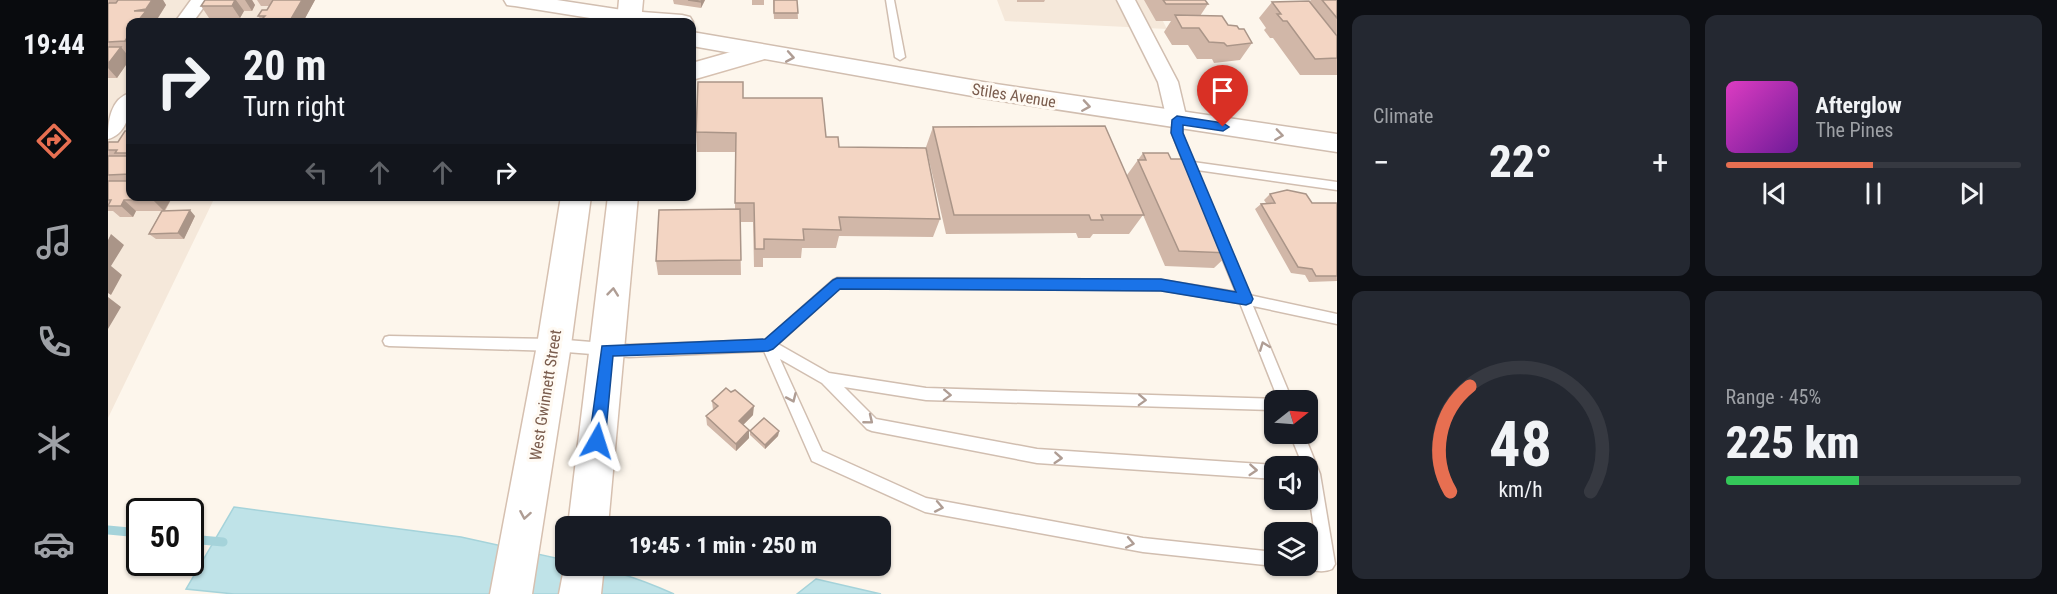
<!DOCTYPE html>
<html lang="en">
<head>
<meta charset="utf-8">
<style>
	body { margin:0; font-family:"Roboto Condensed",sans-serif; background:#242831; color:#f1f3f6; height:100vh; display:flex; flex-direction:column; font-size:22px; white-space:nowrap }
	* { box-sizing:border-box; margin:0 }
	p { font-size:20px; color:#9ea1a6 }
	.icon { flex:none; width:33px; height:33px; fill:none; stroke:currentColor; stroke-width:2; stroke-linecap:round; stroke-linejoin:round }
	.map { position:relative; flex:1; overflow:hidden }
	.sheet { display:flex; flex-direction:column; gap:15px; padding:15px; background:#0d0f14; width:720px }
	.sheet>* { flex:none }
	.banner { position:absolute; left:18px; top:18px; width:570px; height:183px; border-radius:12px; box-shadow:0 2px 4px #0004; background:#171b24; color:#f1f3f6; overflow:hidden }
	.needle { width:39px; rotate:73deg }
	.buttons { position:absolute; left:1156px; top:390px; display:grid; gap:12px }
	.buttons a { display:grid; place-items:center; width:54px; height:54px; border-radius:12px; background:#171b24; box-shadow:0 2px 4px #0004; font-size:30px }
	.speed { position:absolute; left:18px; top:498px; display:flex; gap:12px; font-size:30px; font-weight:700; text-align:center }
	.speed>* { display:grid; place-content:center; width:78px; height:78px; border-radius:50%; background:#171b24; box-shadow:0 2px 4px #0004; line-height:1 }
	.speed .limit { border:3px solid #111; border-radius:9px; background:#fff; color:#111 }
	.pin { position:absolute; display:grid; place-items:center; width:51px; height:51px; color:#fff; margin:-62px -26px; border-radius:50% 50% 50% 0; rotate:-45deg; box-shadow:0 0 6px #0007 }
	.pin .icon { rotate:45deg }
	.me { position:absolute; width:66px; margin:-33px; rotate:6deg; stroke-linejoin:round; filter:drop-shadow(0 0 4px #0008) }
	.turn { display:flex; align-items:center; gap:21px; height:126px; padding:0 18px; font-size:27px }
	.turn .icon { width:78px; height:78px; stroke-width:2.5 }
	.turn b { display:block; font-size:42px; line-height:51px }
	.lanes { display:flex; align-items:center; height:57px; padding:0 18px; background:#0003; justify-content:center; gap:30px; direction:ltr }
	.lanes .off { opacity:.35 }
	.big { font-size:45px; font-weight:800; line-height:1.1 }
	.sheet .widget { flex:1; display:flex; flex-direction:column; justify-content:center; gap:9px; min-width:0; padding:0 21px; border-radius:12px; background:#242831 }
	.sheet .dial { align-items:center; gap:0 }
	.dial svg { height:156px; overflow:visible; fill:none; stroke:#363941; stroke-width:7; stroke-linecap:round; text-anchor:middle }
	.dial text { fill:#f1f3f6; stroke:none }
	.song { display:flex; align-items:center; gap:18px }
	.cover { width:72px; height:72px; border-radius:9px; background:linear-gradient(135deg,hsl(310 70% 55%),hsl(280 70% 35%)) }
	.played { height:6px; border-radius:3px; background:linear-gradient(90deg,#e76f51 50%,#363941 50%) }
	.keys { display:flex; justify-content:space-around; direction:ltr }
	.heat { display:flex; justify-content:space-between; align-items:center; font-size:33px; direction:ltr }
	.charge { height:9px; border-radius:4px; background:linear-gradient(90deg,#34c759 45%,#363941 0) }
	.sheet .tiles { flex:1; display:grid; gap:15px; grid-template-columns:repeat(2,1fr) }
	.trip { position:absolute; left:447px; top:516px; width:336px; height:60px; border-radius:12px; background:#171b24; box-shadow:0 2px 4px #0004; font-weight:800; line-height:60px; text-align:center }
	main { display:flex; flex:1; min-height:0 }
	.menu { display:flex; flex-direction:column; width:108px; justify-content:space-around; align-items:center; background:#090b0e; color:#9ea1a6 }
	.menu .icon { width:42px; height:42px }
	.menu .on { color:#e76f51 }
	.menu b { font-size:27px; color:#f1f3f6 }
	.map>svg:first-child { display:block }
	.residential { fill:#f5e8da }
	.water { fill:#bfe3e8; stroke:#a5d3da; stroke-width:1.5 }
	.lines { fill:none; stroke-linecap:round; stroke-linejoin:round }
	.stream { stroke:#a5d3da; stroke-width:9 }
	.service-casing { stroke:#d1beb0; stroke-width:3 }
	.minor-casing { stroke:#d1beb0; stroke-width:3 }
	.tertiary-casing { stroke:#d1beb0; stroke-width:3 }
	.secondary-casing { stroke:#d6c0b0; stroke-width:3 }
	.service { fill:#fff; fill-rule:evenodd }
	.minor { fill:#fff; fill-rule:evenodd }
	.tertiary { fill:#fff; fill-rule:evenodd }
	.secondary { fill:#fff; fill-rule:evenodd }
	.wall { fill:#d1b7a8 }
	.shaded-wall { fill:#aa9588 }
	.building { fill:#f3d5c3; stroke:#aa9588; stroke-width:1.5 }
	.oneway { stroke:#af9d94 }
	.route { fill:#1a73e8; stroke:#114b97; stroke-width:1.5 }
	.labels { text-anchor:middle; stroke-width:6; stroke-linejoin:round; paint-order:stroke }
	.street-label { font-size:16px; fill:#7a5c4d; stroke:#fffaf3 }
</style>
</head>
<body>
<main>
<nav class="menu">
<b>19:44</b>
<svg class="icon on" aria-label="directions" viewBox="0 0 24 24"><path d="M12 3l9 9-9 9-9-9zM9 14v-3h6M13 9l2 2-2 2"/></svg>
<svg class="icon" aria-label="music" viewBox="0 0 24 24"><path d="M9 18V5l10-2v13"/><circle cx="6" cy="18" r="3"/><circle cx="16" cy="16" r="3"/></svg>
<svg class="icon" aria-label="phone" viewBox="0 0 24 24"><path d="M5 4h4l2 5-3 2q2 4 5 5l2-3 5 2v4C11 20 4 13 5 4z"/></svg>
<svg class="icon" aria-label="climate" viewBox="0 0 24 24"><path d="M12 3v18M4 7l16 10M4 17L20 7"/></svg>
<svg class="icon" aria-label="car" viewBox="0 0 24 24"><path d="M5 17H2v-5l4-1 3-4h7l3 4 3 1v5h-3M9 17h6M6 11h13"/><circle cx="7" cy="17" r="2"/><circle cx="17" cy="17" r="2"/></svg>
</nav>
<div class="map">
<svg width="1229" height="594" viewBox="0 0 1229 594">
	<rect width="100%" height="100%" fill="#fdf6ec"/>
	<path class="residential" d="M0,0h201l-11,22h-168v174l85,1 -107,221z
		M889,0h155l15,29 -162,-8z"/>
	<path class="water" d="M126,507l227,30 104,23 1,6c39,0 72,12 108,28h-440l-48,-5z
		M708,579l65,15h-84z"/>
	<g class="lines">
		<path class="stream" d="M0,530l32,3
			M82,539l33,3"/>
		<defs>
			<path id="service" d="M778,0h8l11,57 -5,3 -5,-3z
				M1069,117l5,3v13l11,29 144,20v8l-140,-20 1,4 -1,3h-8l-17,-44v-13z
				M1114,238l6,5 21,52 88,19v10l-84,-18 39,94h-17v10l-349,-10 -82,-13 32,32 161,30 238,16 3,1h-3v13l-238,-16 -165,-32 -5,-2 -45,-46 -42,-24 42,92 104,47 217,40 132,14v14h2h-2l-132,-14 -218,-40 -113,-51 -48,-110 -135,6 -75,-6 -165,-5 -4,-1 -2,-4 2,-4 4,-1 165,3 75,6 136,-5 68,-60 4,-2 324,2 75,12 -20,-49zM732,288l321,2 79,13 38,96 -352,-11 -97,-15 -51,-29z
				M1182,434h14l16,40 15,90 -3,5c-8,4 -23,2 -30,-3h6v-12l10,2 -10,-69v-21h-5z"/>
			<path id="minor" d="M83,0h18l-16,22h-18z
				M1009,0h18l43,82 9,38 -3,5 -7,2 -7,-2 -3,-5 -9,-38z
				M22,93c2,17 -3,41 -22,46 0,-17 2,-40 22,-46z"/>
			<path id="tertiary" d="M396,0h53l72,11 53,4 8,2 3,5 -1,2v-2h-77l-100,-16 -8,-1z
				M584,32l297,51 348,51v18l-348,-53 -297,-53z"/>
			<path id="secondary" d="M511,0h24l-2,22h-24z
				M651,44l9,2 4,6 -4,6 -76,22v-17z
				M453,196h30l-20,149 -39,249h-42l47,-249z
				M500,196h30l-30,330h-40z
				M458,558v8h38l-3,28h-42z"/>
		</defs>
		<use href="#service" class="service-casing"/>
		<use href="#minor" class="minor-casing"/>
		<use href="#tertiary" class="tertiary-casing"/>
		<use href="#secondary" class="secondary-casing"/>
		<use href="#service" class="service"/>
		<use href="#minor" class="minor"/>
		<use href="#tertiary" class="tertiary"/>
		<use href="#secondary" class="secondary"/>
	</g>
	<path class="wall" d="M0,0h55l3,5 -10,16h-2l1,1h-25v31h-3l3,5v1l-13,19h-9z
		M97,0h47l3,5 -3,6h-8l-4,7h-31l-8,-12z
		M149,0h58l-12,22h-40l-5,-6 9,-6 3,-4h-9z
		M565,0h32l-4,8 -27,-4z
		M644,0h12v5h-12z
		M665,0h24l1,19h-24z
		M909,0h28l-1,2h-27z
		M1036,0h61l3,4 -8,12 28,9 24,18 -12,17 -26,3 -2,-4h-15l-9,-14h-16l-8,-13 7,-11h-15z
		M1203,0h26v75h-37l-27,-37h-3l-6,-8 2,-2 -7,-10 13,-16h37z
		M635,98l83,39 114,82 -7,18 -94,-1 -3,12h-34l-1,10h-38v9h-9l-1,-45h-13l1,53h-83l-2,-14 79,-52v-57h-38l-1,-20z
		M825,127l194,48 16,-22 28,6 61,92 -18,17 -49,-2 -22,-51 -14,19h-36l-3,4h-12l-2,-5 -130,1 -20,-87z
		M22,131v65h43l-8,15 30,5 -11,23h-28l-7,-5 12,-23h-25l-3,6h-13l-7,-6h-5v-69h10z
		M1162,194l42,9h25v78l-28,1 -4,-7 -14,-2 -36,-64 6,-5 5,-1 -2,-3z
		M604,401l41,14 -10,10 6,5v8l-13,13 -29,-26 -1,-9 7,-6z
		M642,431h29l-1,5 -13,13 -15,-14z"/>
	<path class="shaded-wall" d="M44,0h11l3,5 -10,16h-2l1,1h-18l-3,-11z
		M127,0h1l8,11 -4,7 -8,-12z
		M137,0h7l3,5 -3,6z
		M194,0h13l-12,22h-10l-2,-3z
		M594,0h3l-4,8v-6z
		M21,27l1,1v20l-5,-7z
		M13,47l9,11v1l-13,19 -9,-10v-4z
		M47,196h18l-9,15 -11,-11z
		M16,200l12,11 -3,6 -12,-11z
		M82,210l5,6 -11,23 -6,-6z
		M3,234l13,11 -13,21 11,9 -11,20 -3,-2v-53z
		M0,297l13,10 -13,22z
		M646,406l-1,9 -14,14v-8z
		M641,430v8l-13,13v-7z
		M671,431l-1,5 -13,13v-4z"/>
	<path class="building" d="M10,0h34l-6,9 -12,2h12l-9,11h-7v5h-1l-1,3h2v3l-5,8 -17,1v-38l1,-1h7z
		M97,0h30l-3,6h-31z
		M165,0h29l-11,19h-29l3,-3h-7l4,-6h5z
		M580,0h14l-1,2z
		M666,0h23l1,13h-24z
		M1055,0h42l3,4h-42z
		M1214,0h15v18z
		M1201,1l28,35v22l-22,1 -28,-38h-4l-6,-7h4l-9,-12z
		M1067,15l47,1 6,9 9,1 2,3h5l8,14 -25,3 -3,-3 -15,-1 -10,-14h-17z
		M0,47h13l-13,17z
		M590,82h45v16h79l4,39h12l1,10 87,1 14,71 -101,-2 2,13 -38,-1 1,11 -40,-1v10h-9l-1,-46h-19l1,-70 -40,-1z
		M997,126l39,89h-43l2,5h-12l-2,-5h-135l-21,-88z
		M17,131h5v22h-15l2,-3h-9v-8h10z
		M1035,153h25l3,6h15l46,92h-4l2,2 -51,-2 -41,-91h8z
		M0,156h22v18l-22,1z
		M0,181h22v15h25l-2,4h-29l-3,6h-13l3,-6h-3z
		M1179,190l19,4 6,9h25v73h-21l-4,-7 -14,-2 -37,-63 14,-1 -5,-9z
		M632,209l1,51 -85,1 3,-51z
		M82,210l-12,23 -29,1 13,-23z
		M618,388l5,4 4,-2 19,16 -15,15 10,9 -13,14 -30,-28 12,-10 -6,-5z
		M656,418l15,13 -14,14 -15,-14z"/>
	<defs><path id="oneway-chevron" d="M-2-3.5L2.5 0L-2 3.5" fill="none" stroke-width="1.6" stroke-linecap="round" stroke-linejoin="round" transform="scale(1.5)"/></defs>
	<g class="oneway">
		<use href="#oneway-chevron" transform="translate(682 57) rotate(10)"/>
		<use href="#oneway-chevron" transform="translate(978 106) rotate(9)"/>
		<use href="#oneway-chevron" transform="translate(1171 135) rotate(8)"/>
		<use href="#oneway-chevron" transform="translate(505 292) rotate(-84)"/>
		<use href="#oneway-chevron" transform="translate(1156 346) rotate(-111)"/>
		<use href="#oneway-chevron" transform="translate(839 395) rotate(2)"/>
		<use href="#oneway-chevron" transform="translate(684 398) rotate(66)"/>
		<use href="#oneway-chevron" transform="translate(1034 400) rotate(2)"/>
		<use href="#oneway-chevron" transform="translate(761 420) rotate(39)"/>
		<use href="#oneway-chevron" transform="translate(950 458) rotate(4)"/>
		<use href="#oneway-chevron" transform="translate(1145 470) rotate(4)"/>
		<use href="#oneway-chevron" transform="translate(831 507) rotate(11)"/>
		<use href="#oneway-chevron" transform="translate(417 515) rotate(100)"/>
		<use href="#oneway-chevron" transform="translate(1022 543) rotate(11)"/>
	</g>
	<path class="route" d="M1069,116l46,7 6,4 -6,4 -40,-6v8l70,166 -2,4 -5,2 -85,-14 -321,-2 -67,60 -5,2 -155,5 -8,85 -3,6 -5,2 -5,-2 -3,-6 13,-95 163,-7 68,-59 4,-2 324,1 75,13 -65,-159 1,-13z"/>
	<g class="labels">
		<g class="street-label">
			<text transform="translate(906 95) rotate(9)" y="6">Stiles Avenue</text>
			<text transform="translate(437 395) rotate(-81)" y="6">West Gwinnett Street</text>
		</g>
	</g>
</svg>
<div class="buttons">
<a><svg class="needle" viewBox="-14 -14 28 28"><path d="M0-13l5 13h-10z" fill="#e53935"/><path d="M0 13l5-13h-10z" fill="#9ea1a6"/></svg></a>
<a><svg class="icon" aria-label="sound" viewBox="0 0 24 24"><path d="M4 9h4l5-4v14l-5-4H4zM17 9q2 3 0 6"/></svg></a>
<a><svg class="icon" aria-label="layers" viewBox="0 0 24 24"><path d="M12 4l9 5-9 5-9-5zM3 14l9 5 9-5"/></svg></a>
</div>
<div class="speed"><div class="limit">50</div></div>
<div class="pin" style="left:1115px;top:127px;background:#d93025"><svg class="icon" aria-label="arrive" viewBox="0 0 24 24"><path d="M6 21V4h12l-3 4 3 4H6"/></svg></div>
<svg class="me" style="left:489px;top:441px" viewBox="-20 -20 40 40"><path d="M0-17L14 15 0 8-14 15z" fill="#1a73e8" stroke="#fff" stroke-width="4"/></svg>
<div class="trip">19:45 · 1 min · 250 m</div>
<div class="banner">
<div class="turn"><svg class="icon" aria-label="right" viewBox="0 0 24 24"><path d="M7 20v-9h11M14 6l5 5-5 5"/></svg><div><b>20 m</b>Turn right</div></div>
<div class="lanes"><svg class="icon off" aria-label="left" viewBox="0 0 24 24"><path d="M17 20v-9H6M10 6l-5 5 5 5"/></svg><svg class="icon off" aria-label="ahead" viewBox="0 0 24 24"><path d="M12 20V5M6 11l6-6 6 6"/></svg><svg class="icon off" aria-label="ahead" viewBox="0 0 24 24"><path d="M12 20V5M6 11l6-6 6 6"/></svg><svg class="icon" aria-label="right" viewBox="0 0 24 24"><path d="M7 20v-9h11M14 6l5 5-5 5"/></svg></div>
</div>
</div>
<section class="sheet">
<div class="tiles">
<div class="widget"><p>Climate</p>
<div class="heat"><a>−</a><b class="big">22°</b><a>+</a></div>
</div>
<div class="widget">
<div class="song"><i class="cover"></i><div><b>Afterglow</b><p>The Pines</p></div></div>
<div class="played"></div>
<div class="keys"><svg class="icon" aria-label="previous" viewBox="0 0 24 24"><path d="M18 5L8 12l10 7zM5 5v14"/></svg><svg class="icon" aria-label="pause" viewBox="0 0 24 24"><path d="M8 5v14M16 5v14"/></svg><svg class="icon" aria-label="next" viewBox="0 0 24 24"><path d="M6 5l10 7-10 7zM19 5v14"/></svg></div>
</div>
<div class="widget dial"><svg viewBox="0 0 100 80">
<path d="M14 69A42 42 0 1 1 86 69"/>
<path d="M14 69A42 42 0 0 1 24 15" stroke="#e76f51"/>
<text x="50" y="56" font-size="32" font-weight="700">48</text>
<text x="50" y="72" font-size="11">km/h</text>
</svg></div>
<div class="widget"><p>Range · 45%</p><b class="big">225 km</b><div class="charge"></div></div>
</div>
</section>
</main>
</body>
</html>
